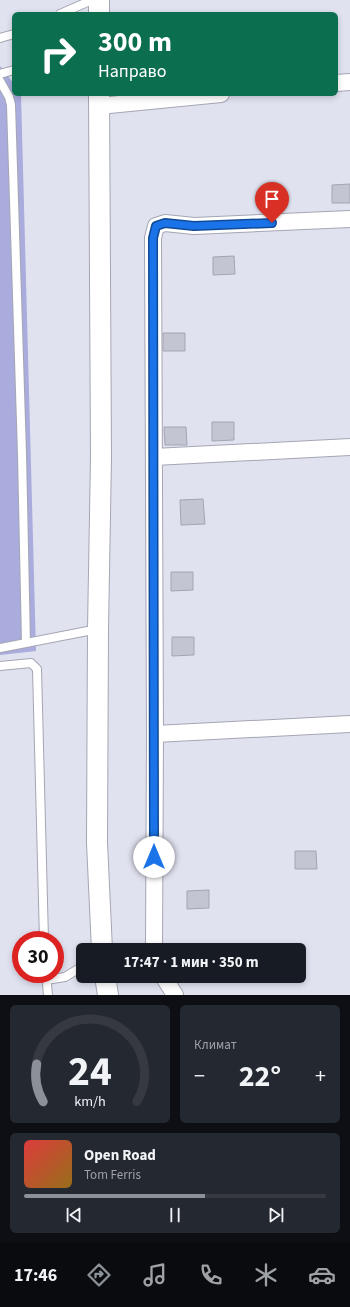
<!DOCTYPE html>
<html lang="ru">
<head>
<meta charset="utf-8">
<style>
	body { margin:0; font-family:"Source Sans 3",sans-serif; background:#242831; color:#f1f3f6; height:100vh; display:flex; flex-direction:column; font-size:15px; white-space:nowrap }
	* { box-sizing:border-box; margin:0 }
	p { font-size:13px; color:#9ea1a6 }
	.icon { flex:none; width:22px; height:22px; fill:none; stroke:currentColor; stroke-width:2; stroke-linecap:round; stroke-linejoin:round }
	.map { position:relative; height:995px; overflow:hidden }
	.details { display:flex; flex-direction:column; gap:10px; padding:10px; background:#0d0f14; flex:1 }
	.details>* { flex:none }
	.hud { position:absolute; left:12px; top:12px; width:326px; height:84px; border-radius:6px; box-shadow:0 2px 6px #0003; background:#0b6e4f; color:#fff; overflow:hidden }
	.speed { position:absolute; left:12px; top:931px; display:flex; gap:8px; font-size:20px; font-weight:700; text-align:center }
	.speed>* { display:grid; place-content:center; width:52px; height:52px; border-radius:50%; background:#171b24; box-shadow:0 2px 6px #0003; line-height:1 }
	.speed .limit { border:6px solid #d22; background:#fff; color:#111 }
	.pin { position:absolute; display:grid; place-items:center; width:34px; height:34px; color:#fff; margin:-41px -17px; border-radius:50% 50% 50% 0; rotate:-45deg; box-shadow:0 0 4px #0007 }
	.pin .icon { rotate:45deg }
	.me { position:absolute; width:44px; margin:-22px; rotate:0deg; stroke-linejoin:round; filter:drop-shadow(0 0 3px #0008) }
	.turn { display:flex; align-items:center; gap:14px; height:84px; padding:0 20px; font-size:18px }
	.turn .icon { width:52px; height:52px; stroke-width:2.5 }
	.turn b { display:block; font-size:28px; line-height:34px }
	.big { font-size:30px; font-weight:700; line-height:1.1 }
	.details .card { flex:1; display:flex; flex-direction:column; justify-content:center; gap:6px; min-width:0; padding:0 14px; border-radius:6px; background:#242831 }
	.details .dial { align-items:center; gap:0 }
	.dial svg { height:104px; overflow:visible; fill:none; stroke:#363941; stroke-width:7; stroke-linecap:round; text-anchor:middle }
	.dial text { fill:#f1f3f6; stroke:none }
	.song { display:flex; align-items:center; gap:12px }
	.cover { width:48px; height:48px; border-radius:6px; background:linear-gradient(135deg,hsl(0 70% 55%),hsl(40 70% 35%)) }
	.played { height:4px; border-radius:2px; background:linear-gradient(90deg,#8c9099 60%,#363941 60%) }
	.keys { display:flex; justify-content:space-around; direction:ltr }
	.heat { display:flex; justify-content:space-between; align-items:center; font-size:22px; direction:ltr }
	.details .tiles { flex:1; display:grid; gap:10px; grid-template-columns:1fr 1fr }
	.card:last-child { grid-column:span 2 }
	.trip { position:absolute; left:76px; top:943px; width:230px; height:40px; border-radius:6px; background:#171b24; box-shadow:0 2px 6px #0003; font-weight:700; line-height:40px; text-align:center }
	.tab-bar { display:flex; height:64px; justify-content:space-around; align-items:center; background:#090b0e; color:#9ea1a6 }
	.tab-bar .icon { width:28px; height:28px }
	.tab-bar .current { color:#8c9099 }
	.tab-bar b { font-size:18px; color:#f1f3f6 }
	.map>svg:first-child { display:block }
	.green { fill:#a9acdc }
	.building { fill:#c4c5d3; stroke:#a4a5b2 }
	.lines { fill:none; stroke-linecap:round; stroke-linejoin:round }
	.service-casing { stroke:#a5a6b3; stroke-width:10 }
	.minor-casing { stroke:#a5a6b3; stroke-width:18 }
	.tertiary-casing { stroke:#a5a6b3; stroke-width:22 }
	.service { stroke:#fff; stroke-width:8 }
	.minor { stroke:#fff; stroke-width:16 }
	.tertiary { stroke:#fff; stroke-width:20 }
	.route-casing { stroke:#114b97; stroke-width:10 }
	.route { stroke:#1a73e8; stroke-width:7 }
</style>
</head>
<body>
<div class="map">
<svg width="350" height="995" viewBox="0 0 350 995">
	<rect width="100%" height="100%" fill="#e1e2f0"/>
	<path class="green" d="M0,66l14,18v10h7l15,557 -36,4z"/>
	<path class="building" d="M350,184v19h-18v-18z
		M234,256l1,18 -22,1v-18z
		M163,333h22v18h-22z
		M212,422h22v18l-22,1z
		M164,427h22l1,18h-22z
		M203,499l2,25 -24,1 -1,-25z
		M171,572h22v18l-22,1z
		M172,637h22v18l-22,1z
		M295,851h21l1,18h-22z
		M209,890v18l-22,1v-18z"/>
	<g class="lines">
		<defs>
			<path id="service" d="M60,14l32,-14
				M0,38l14,-4
				M0,74l14,-4
				M0,81l9,16 2,8 11,349 4,189
				M0,648l98,-19
				M0,666l31,-3 6,6 7,271
				M46,974l2,21
				M46,980l19,-3 18,-11"/>
			<path id="minor" d="M336,83l14,-1
				M99,106l122,-12
				M154,457l196,-10
				M155,734l195,-10
				M154,950l1,-216 -2,-496 3,-12 9,-3 29,3 156,-7
				M163,976l12,19"/>
			<path id="tertiary" d="M99,0v14
				M99,94l2,363 -3,172 -1,214 5,107
				M105,976l3,19"/>
		</defs>
		<use href="#service" class="service-casing"/>
		<use href="#minor" class="minor-casing"/>
		<use href="#tertiary" class="tertiary-casing"/>
		<use href="#service" class="service"/>
		<use href="#minor" class="minor"/>
		<use href="#tertiary" class="tertiary"/>
	</g>
	<g class="lines">
		<defs>
			<path id="route" d="M154,857l-1,-619 3,-12 9,-3 29,3 78,-3"/>
		</defs>
		<use href="#route" class="route-casing"/>
		<use href="#route" class="route"/>
	</g>
</svg>
<div class="speed"><div class="limit">30</div></div>
<div class="pin" style="left:272px;top:223px;background:#d93025"><svg class="icon" aria-label="arrive" viewBox="0 0 24 24"><path d="M6 21V4h12l-3 4 3 4H6"/></svg></div>
<svg class="me" style="left:154px;top:857px" viewBox="-20 -20 40 40"><circle r="19" fill="#fff"/><path d="M0-13L10 11 0 6-10 11z" fill="#1a73e8"/></svg>
<div class="trip">17:47 · 1 мин · 350 m</div>
<div class="hud">
<div class="turn"><svg class="icon" aria-label="right" viewBox="0 0 24 24"><path d="M7 20v-9h11M14 6l5 5-5 5"/></svg><div><b>300 m</b>Направо</div></div>
</div>
</div>
<section class="details">
<div class="tiles">
<div class="card dial"><svg viewBox="0 0 100 80">
<path d="M14 69A42 42 0 1 1 86 69"/>
<path d="M14 69A42 42 0 0 1 9 40" stroke="#8c9099"/>
<text x="50" y="56" font-size="32" font-weight="700">24</text>
<text x="50" y="72" font-size="11">km/h</text>
</svg></div>
<div class="card"><p>Климат</p>
<div class="heat"><a>−</a><b class="big">22°</b><a>+</a></div>
</div>
<div class="card">
<div class="song"><i class="cover"></i><div><b>Open Road</b><p>Tom Ferris</p></div></div>
<div class="played"></div>
<div class="keys"><svg class="icon" aria-label="previous" viewBox="0 0 24 24"><path d="M18 5L8 12l10 7zM5 5v14"/></svg><svg class="icon" aria-label="pause" viewBox="0 0 24 24"><path d="M8 5v14M16 5v14"/></svg><svg class="icon" aria-label="next" viewBox="0 0 24 24"><path d="M6 5l10 7-10 7zM19 5v14"/></svg></div>
</div>
</div>
</section>
<nav class="tab-bar">
<b>17:46</b>
<svg class="icon current" aria-label="directions" viewBox="0 0 24 24"><path d="M12 3l9 9-9 9-9-9zM9 14v-3h6M13 9l2 2-2 2"/></svg>
<svg class="icon" aria-label="music" viewBox="0 0 24 24"><path d="M9 18V5l10-2v13"/><circle cx="6" cy="18" r="3"/><circle cx="16" cy="16" r="3"/></svg>
<svg class="icon" aria-label="phone" viewBox="0 0 24 24"><path d="M5 4h4l2 5-3 2q2 4 5 5l2-3 5 2v4C11 20 4 13 5 4z"/></svg>
<svg class="icon" aria-label="climate" viewBox="0 0 24 24"><path d="M12 3v18M4 7l16 10M4 17L20 7"/></svg>
<svg class="icon" aria-label="car" viewBox="0 0 24 24"><path d="M5 17H2v-5l4-1 3-4h7l3 4 3 1v5h-3M9 17h6M6 11h13"/><circle cx="7" cy="17" r="2"/><circle cx="17" cy="17" r="2"/></svg>
</nav>
</body>
</html>
